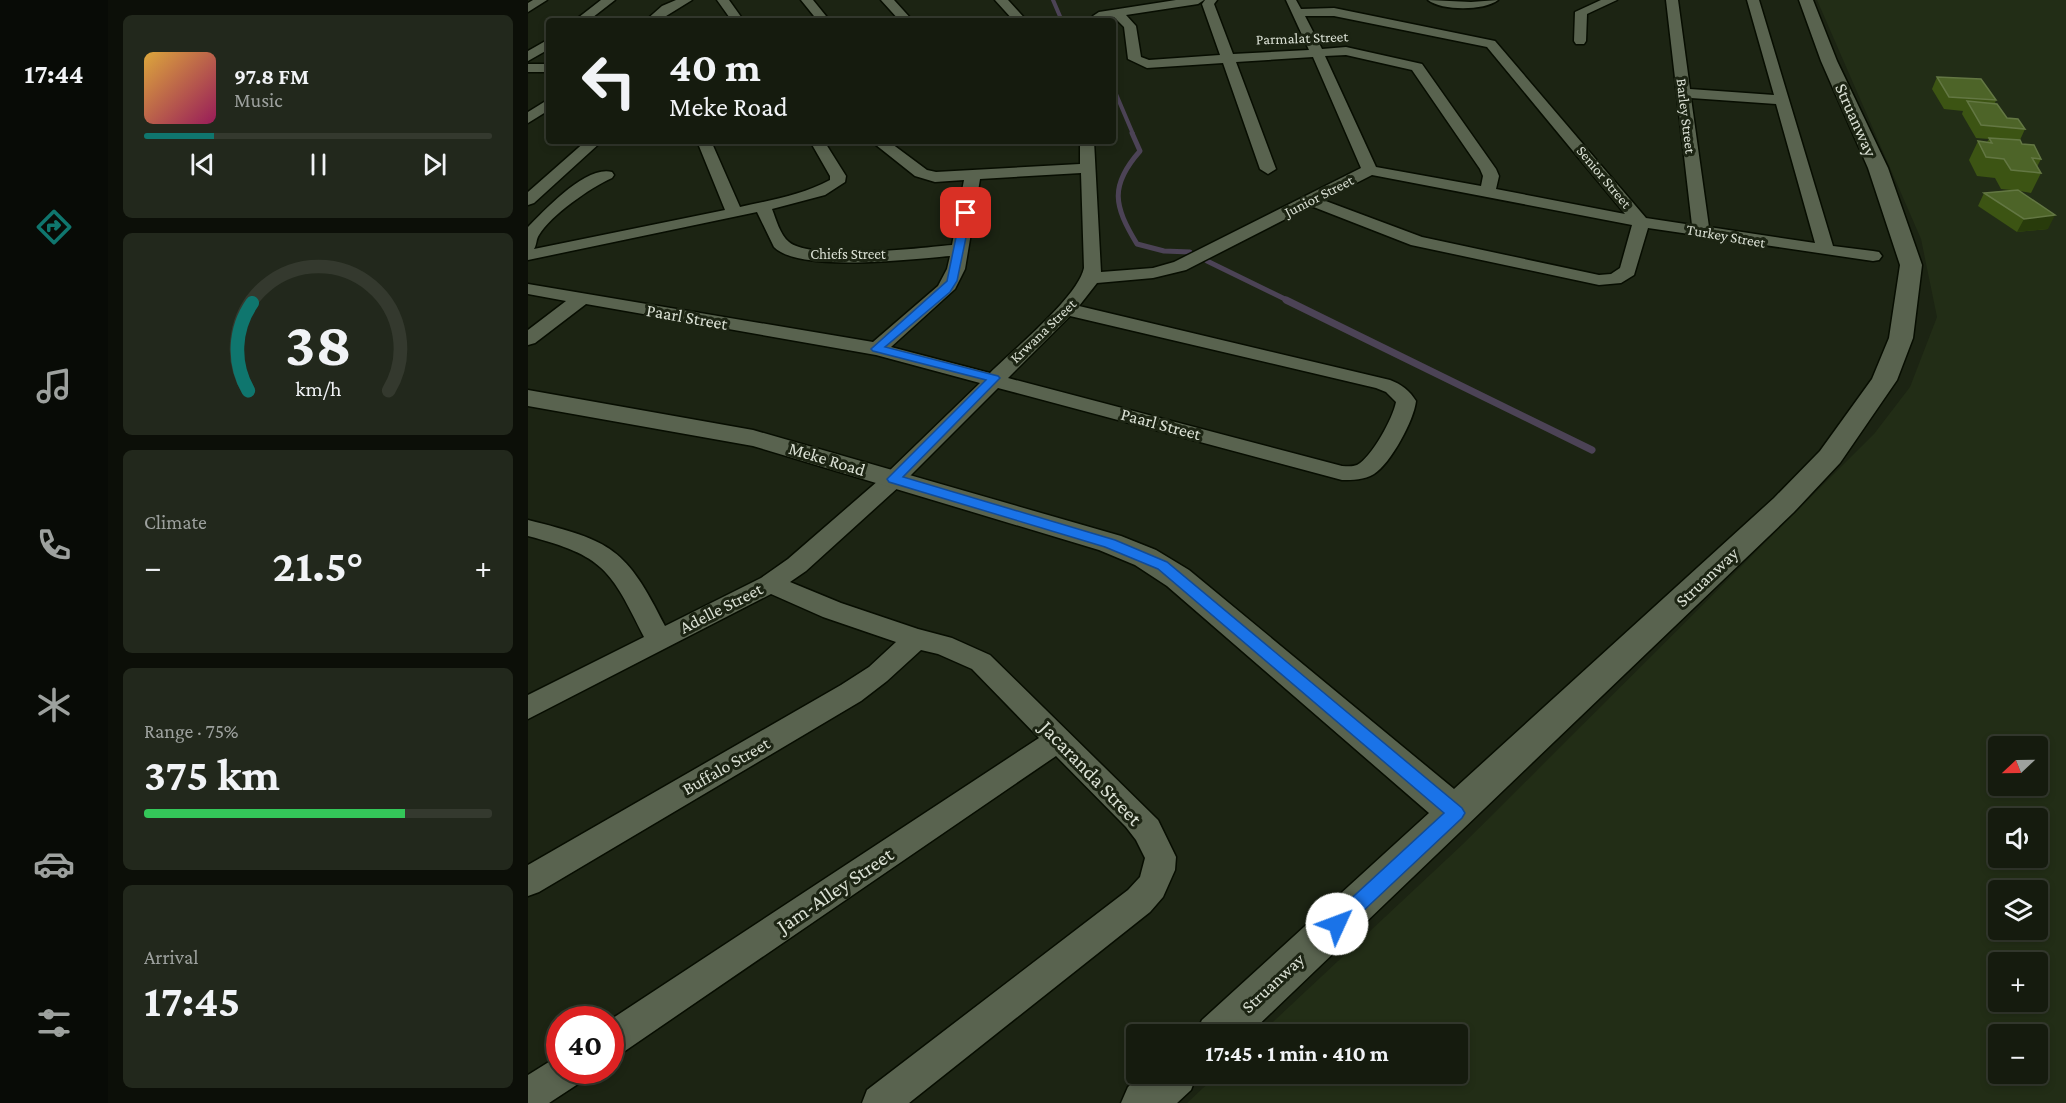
<!DOCTYPE html>
<html lang="en">
<head>
<meta charset="utf-8">
<style>
	body { margin:0; font-family:"Crimson Pro",serif; background:#22281c; color:#f1f3f6; height:100vh; display:flex; flex-direction:column; font-size:22px; white-space:nowrap }
	* { box-sizing:border-box; margin:0 }
	p { font-size:20px; color:#9da19e }
	.icon { flex:none; width:33px; height:33px; fill:none; stroke:currentColor; stroke-width:2; stroke-linecap:round; stroke-linejoin:round }
	.map { position:relative; flex:1; overflow:hidden }
	.drawer { display:flex; flex-direction:column; gap:15px; padding:15px; background:#0c0f08; width:420px }
	.drawer>* { flex:none }
	.hud { position:absolute; left:18px; top:18px; width:570px; height:126px; border-radius:6px; box-shadow:0 3px 9px #0003,0 0 0 2px #34392e; background:#151b0e; color:#f1f3f6; overflow:hidden }
	.needle { width:39px; rotate:248deg }
	.tools { position:absolute; left:1460px; top:736px; display:grid; gap:12px }
	.tools a { display:grid; place-items:center; width:60px; height:60px; border-radius:6px; background:#151b0e; box-shadow:0 3px 9px #0003,0 0 0 2px #34392e; font-size:30px }
	.speed { position:absolute; left:18px; top:1006px; display:flex; gap:12px; font-size:30px; font-weight:700; text-align:center }
	.speed>* { display:grid; place-content:center; width:78px; height:78px; border-radius:50%; background:#151b0e; box-shadow:0 3px 9px #0003,0 0 0 2px #34392e; line-height:1 }
	.speed .limit { border:9px solid #d22; background:#fff; color:#111 }
	.pin { position:absolute; display:grid; place-items:center; width:51px; height:51px; color:#fff; margin:-26px; border-radius:12px; box-shadow:0 3px 9px #0006 }
	.me { position:absolute; width:66px; margin:-33px; rotate:47deg; stroke-linejoin:round; filter:drop-shadow(0 0 4px #0008) }
	.turn { display:flex; align-items:center; gap:21px; height:126px; padding:0 24px; font-size:27px }
	.turn .icon { width:78px; height:78px; stroke-width:2.5 }
	.turn b { display:block; font-size:42px; line-height:51px }
	.big { font-size:45px; font-weight:700; line-height:1.1 }
	.drawer .widget { flex:1; display:flex; flex-direction:column; justify-content:center; gap:9px; min-width:0; padding:0 21px; border-radius:9px; background:#22281c }
	.drawer .dial { align-items:center; gap:0 }
	.dial svg { height:156px; overflow:visible; fill:none; stroke:#34392e; stroke-width:7; stroke-linecap:round; text-anchor:middle }
	.dial text { fill:#f1f3f6; stroke:none }
	.song { display:flex; align-items:center; gap:18px }
	.cover { width:72px; height:72px; border-radius:9px; background:linear-gradient(135deg,hsl(40 70% 55%),hsl(330 70% 35%)) }
	.played { height:6px; border-radius:3px; background:linear-gradient(90deg,#0f766e 20%,#34392e 20%) }
	.keys { display:flex; justify-content:space-around; direction:ltr }
	.heat { display:flex; justify-content:space-between; align-items:center; font-size:33px; direction:ltr }
	.charge { height:9px; border-radius:4px; background:linear-gradient(90deg,#34c759 75%,#34392e 0) }
	.trip { position:absolute; left:598px; top:1024px; width:342px; height:60px; border-radius:6px; background:#151b0e; box-shadow:0 3px 9px #0003,0 0 0 2px #34392e; font-weight:700; line-height:60px; text-align:center }
	main { display:flex; flex:1; min-height:0 }
	.dock { display:flex; flex-direction:column; width:108px; justify-content:space-around; align-items:center; background:#080b06; color:#9da19e }
	.dock .icon { width:42px; height:42px }
	.dock .selected { color:#0f766e }
	.dock b { font-size:27px; color:#f1f3f6 }
	.map>svg:first-child { display:block }
	.built { fill:#222d16; fill-rule:evenodd }
	.lines { fill:none; stroke-linecap:round; stroke-linejoin:round }
	.stream-far2 { stroke:#4c4356; stroke-width:4 }
	.stream-far1 { stroke:#4c4356; stroke-width:5 }
	.stream { stroke:#4c4356; stroke-width:7 }
	.minor-casing { stroke:#070d01; stroke-width:3 }
	.tertiary-casing { stroke:#070d01; stroke-width:3 }
	.minor { fill:#59634f; fill-rule:evenodd }
	.tertiary { fill:#59634f; fill-rule:evenodd }
	.wall { fill:#3c5413 }
	.shaded-wall { fill:#283b0b }
	.building { fill:#4d6428; stroke:#637743; stroke-width:1.5 }
	.route { fill:#1a73e8; stroke:#114b97; stroke-width:1.5 }
	.labels { text-anchor:middle; stroke-width:6; stroke-linejoin:round; paint-order:stroke }
	.far-street-label { font-size:15px; fill:#dae0d4; stroke:#1c2413 }
	.street-label { font-size:18px; fill:#dae0d4; stroke:#1c2413 }
	.near-street-label { font-size:21px; fill:#dae0d4; stroke:#1c2413 }
</style>
</head>
<body>
<main>
<nav class="dock">
<b>17:44</b>
<svg class="icon selected" aria-label="directions" viewBox="0 0 24 24"><path d="M12 3l9 9-9 9-9-9zM9 14v-3h6M13 9l2 2-2 2"/></svg>
<svg class="icon" aria-label="music" viewBox="0 0 24 24"><path d="M9 18V5l10-2v13"/><circle cx="6" cy="18" r="3"/><circle cx="16" cy="16" r="3"/></svg>
<svg class="icon" aria-label="phone" viewBox="0 0 24 24"><path d="M5 4h4l2 5-3 2q2 4 5 5l2-3 5 2v4C11 20 4 13 5 4z"/></svg>
<svg class="icon" aria-label="climate" viewBox="0 0 24 24"><path d="M12 3v18M4 7l16 10M4 17L20 7"/></svg>
<svg class="icon" aria-label="car" viewBox="0 0 24 24"><path d="M5 17H2v-5l4-1 3-4h7l3 4 3 1v5h-3M9 17h6M6 11h13"/><circle cx="7" cy="17" r="2"/><circle cx="17" cy="17" r="2"/></svg>
<svg class="icon" aria-label="filters" viewBox="0 0 24 24"><path d="M4 7h16M4 17h16"/><circle cx="9" cy="7" r="2"/><circle cx="15" cy="17" r="2"/></svg>
</nav>
<section class="drawer">
<div class="widget">
<div class="song"><i class="cover"></i><div><b>97.8 FM</b><p>Music</p></div></div>
<div class="played"></div>
<div class="keys"><svg class="icon" aria-label="previous" viewBox="0 0 24 24"><path d="M18 5L8 12l10 7zM5 5v14"/></svg><svg class="icon" aria-label="pause" viewBox="0 0 24 24"><path d="M8 5v14M16 5v14"/></svg><svg class="icon" aria-label="next" viewBox="0 0 24 24"><path d="M6 5l10 7-10 7zM19 5v14"/></svg></div>
</div>
<div class="widget dial"><svg viewBox="0 0 100 80">
<path d="M14 69A42 42 0 1 1 86 69"/>
<path d="M14 69A42 42 0 0 1 16 24" stroke="#0f766e"/>
<text x="50" y="56" font-size="32" font-weight="700">38</text>
<text x="50" y="72" font-size="11">km/h</text>
</svg></div>
<div class="widget"><p>Climate</p>
<div class="heat"><a>−</a><b class="big">21.5°</b><a>+</a></div>
</div>
<div class="widget"><p>Range · 75%</p><b class="big">375 km</b><div class="charge"></div></div>
<div class="widget"><p>Arrival</p><b class="big">17:45</b></div>
</section>
<div class="map">
<svg width="1538" height="1103" viewBox="0 0 1538 1103">
	<rect width="100%" height="100%" fill="#1c2413"/>
	<path class="built" d="M1289,0h249v1103h-879l31,-29h240v-39h-199l204,-191 411,-410 36,-47 27,-70 -16,-78zM1470,747h39v39h-39zM1470,819h39v39h-39zM1470,891h39v39h-39zM1470,963h39v39h-39zM1470,1035h39v39h-39z"/>
	<g class="lines">
		<path class="stream-far2" d="M525,0l9,21
			M585,87l20,47"/>
		<path class="stream-far1" d="M604,133l8,18c-31,35 -26,55 -3,93l27,7 26,1
			M679,261l82,40"/>
		<path class="stream" d="M758,300l306,150"/>
		<defs>
			<path id="minor" d="M5,0h14l-19,12v-9z
				M73,0h14l-27,21h-14z
				M148,0h16l-34,21h-13l17,-15z
				M189,0h12l15,21h-12z
				M273,0h12l17,21h-12z
				M353,0h13l19,21h-13z
				M467,0h13l19,21h-13z
				M648,0h28l-6,4 -72,11 10,11 5,31 8,3 71,-5 -18,-51 3,-4h12l-3,4 19,50 76,-4 -23,-50h10l5,9 33,-1 161,33 151,177 46,7 -26,-225h12l12,89 84,6 -27,-95h12l74,246 40,5 6,1 3,4 -3,4 -6,1 -225,-33 -14,47 -13,8 -22,2 -188,-40 -100,-39 -125,64 -33,8 -56,5 -18,23 311,74c11,4 20,11 26,21 -2,19 -25,62 -42,73 -10,6 -21,6 -32,6l-344,-92 -96,96 -96,87 -16,11 51,21 77,26 34,9 38,17 168,165 18,37 -1,13 -12,27 -13,15 -241,191h-47l5,-13 261,-200 12,-13 5,-19 -9,-18 -10,-13 -70,-71 -434,297 -12,5v-38l429,-282 -67,-69 -34,-15 -17,-4 -34,31 -26,20 -322,191 -11,4v-31l313,-180 28,-18 27,-25 -73,-25 -52,-23 -243,125v-24l116,-58c-34,-68 -40,-81 -116,-101v-16c84,21 98,28 137,106l96,-48 27,-19 98,-85 94,-91 -104,-28 -290,-51 -51,39 -7,2v-15l38,-29 -38,-7v-10l345,58 65,-56 9,-17 3,-13c-36,3 -151,17 -176,-9l-17,-35 -229,48v-33c17,-17 58,-62 84,-55l2,3 -2,3c-22,10 -61,37 -73,57 -3,4 -2,9 -5,14l191,-39 -28,-69h14l29,66c31,-7 62,-12 90,-27v-4l-20,-35h14l22,35 -1,6 -20,13 -53,14c4,10 8,26 17,33 23,19 131,6 163,3l12,-65 -29,2 -20,-6 -44,-35h17l39,29 9,2 144,-8v-23h14l7,131 52,-4 21,-6 187,-94 -48,-111 -77,5 40,107 -8,5 -8,-5 -37,-106 -76,5 -19,-9 -4,-32 -10,-10 -15,3 -6,-4 6,-4zM777,16h29l153,31 138,167 -129,-25 3,-13 -3,-7 -74,-105 -76,-17 -24,2zM818,55l66,15 68,99 3,7 -2,10 -105,-19 -51,-111zM1163,98l85,6 39,139 -106,-16zM553,173l3,95c-6,29 -71,82 -94,105l-99,-26 64,-58 10,-20 15,-90zM844,175l260,50 -12,43 -9,6 -12,1 -177,-38 -99,-37zM542,316l306,72 10,4 10,10c-3,16 -24,55 -39,63 -5,2 -10,1 -15,1l-334,-88z
				M900,0l43,2 27,-2c-14,11 -56,11 -70,0z
				M1073,0h16l-30,14 -1,27 -2,3h-8l-2,-3 1,-29z
				M21,39v10l-21,12v-10z
				M0,64h21v8h-21z
				M21,99v11l-21,13v-11z
				M58,141l15,1 -67,61 -6,2v-13z
				M32,1055v16h23l-5,13 -29,19h-21v-28z"/>
			<path id="tertiary" d="M1271,0h14l24,61 51,107 34,97 -9,73 -16,42 -57,83 -46,49 -546,523h-53l7,-15 227,-207 -262,-227 -32,-21 -36,-15 -346,-104 -225,-40v-16l225,40 368,106 35,14 33,20 265,219 320,-291 46,-47 52,-72 17,-41 11,-73 -32,-97 -47,-107z
				M614,1074h55l-6,16 -14,13h-56l7,-16z"/>
		</defs>
		<use href="#minor" class="minor-casing"/>
		<use href="#tertiary" class="tertiary-casing"/>
		<use href="#minor" class="minor"/>
		<use href="#tertiary" class="tertiary"/>
	</g>
	<path class="wall" d="M1409,77l59,23 -1,3 12,15 18,11 -5,11 2,4 19,15 -4,8 4,6 -10,20 -11,-2 28,38 -31,3 -39,-26 6,-13 27,-3 -10,-1 -6,-11 -18,-2 -8,-16 9,-19 9,1 2,-3 -13,-1 -14,-24 1,-3 -19,-2 -12,-20z"/>
	<path class="shaded-wall" d="M1527,215l-7,14 -31,3 7,-13z"/>
	<path class="building" d="M1409,77l44,2 15,21 -47,-3z
		M1439,101l30,3 10,14 11,1 7,10 -44,-4z
		M1461,138l31,2 2,4 12,1 7,14 -9,-1 9,15 -30,-3 -7,-11 -18,-2 -8,-16 14,2z
		M1490,190l37,25 -31,4 -40,-26z"/>
	<path class="route" d="M438,210l5,3 -14,68 -7,11 -65,55 113,29 2,2 -97,99 212,63 52,22 295,246 3,5 -3,5 -119,112 -6,3 -7,-3 -2,-6 2,-6 114,-105 -286,-244 -53,-22 -216,-65 -2,-3 99,-99 -113,-29 -2,-2 76,-68 14,-68z"/>
	<g class="labels">
		<g class="far-street-label">
			<text transform="translate(774 38) rotate(-2)" y="5">Parmalat Street</text>
			<text transform="translate(1158 116) rotate(83)" y="5">Barley Street</text>
			<text transform="translate(1076 177) rotate(50)" y="5">Senior Street</text>
			<text transform="translate(791 196) rotate(-27)" y="5">Junior Street</text>
			<text transform="translate(1198 236) rotate(10)" y="5">Turkey Street</text>
			<text x="320" y="259">Chiefs Street</text>
			<text transform="translate(515 331) rotate(-44)" y="5">Krwana Street</text>
		</g>
		<g class="street-label">
			<text transform="translate(1328 120) rotate(66)" y="6">Struanway</text>
			<text transform="translate(159 317) rotate(10)" y="6">Paarl Street</text>
			<text transform="translate(633 424) rotate(15)" y="6">Paarl Street</text>
			<text transform="translate(299 459) rotate(17)" y="6">Meke Road</text>
			<text transform="translate(1179 577) rotate(-43)" y="6">Struanway</text>
			<text transform="translate(193 608) rotate(-27)" y="6">Adelle Street</text>
			<text transform="translate(198 766) rotate(-30)" y="6">Buffalo Street</text>
			<text transform="translate(745 983) rotate(-43)" y="6">Struanway</text>
		</g>
		<g class="near-street-label">
			<text transform="translate(563 773) rotate(46)" y="7">Jacaranda Street</text>
			<text transform="translate(307 890) rotate(-34)" y="7">Jam-Alley Street</text>
		</g>
	</g>
</svg>
<div class="tools">
<a><svg class="needle" viewBox="-14 -14 28 28"><path d="M0-13l5 13h-10z" fill="#e53935"/><path d="M0 13l5-13h-10z" fill="#9da19e"/></svg></a>
<a><svg class="icon" aria-label="sound" viewBox="0 0 24 24"><path d="M4 9h4l5-4v14l-5-4H4zM17 9q2 3 0 6"/></svg></a>
<a><svg class="icon" aria-label="layers" viewBox="0 0 24 24"><path d="M12 4l9 5-9 5-9-5zM3 14l9 5 9-5"/></svg></a>
<a>+</a>
<a>−</a>
</div>
<div class="speed"><div class="limit">40</div></div>
<div class="pin" style="left:438px;top:213px;background:#d93025"><svg class="icon" aria-label="arrive" viewBox="0 0 24 24"><path d="M6 21V4h12l-3 4 3 4H6"/></svg></div>
<svg class="me" style="left:809px;top:924px" viewBox="-20 -20 40 40"><circle r="19" fill="#fff"/><path d="M0-13L10 11 0 6-10 11z" fill="#1a73e8"/></svg>
<div class="trip">17:45 · 1 min · 410 m</div>
<div class="hud">
<div class="turn"><svg class="icon" aria-label="left" viewBox="0 0 24 24"><path d="M17 20v-9H6M10 6l-5 5 5 5"/></svg><div><b>40 m</b>Meke Road</div></div>
</div>
</div>
</main>
</body>
</html>
